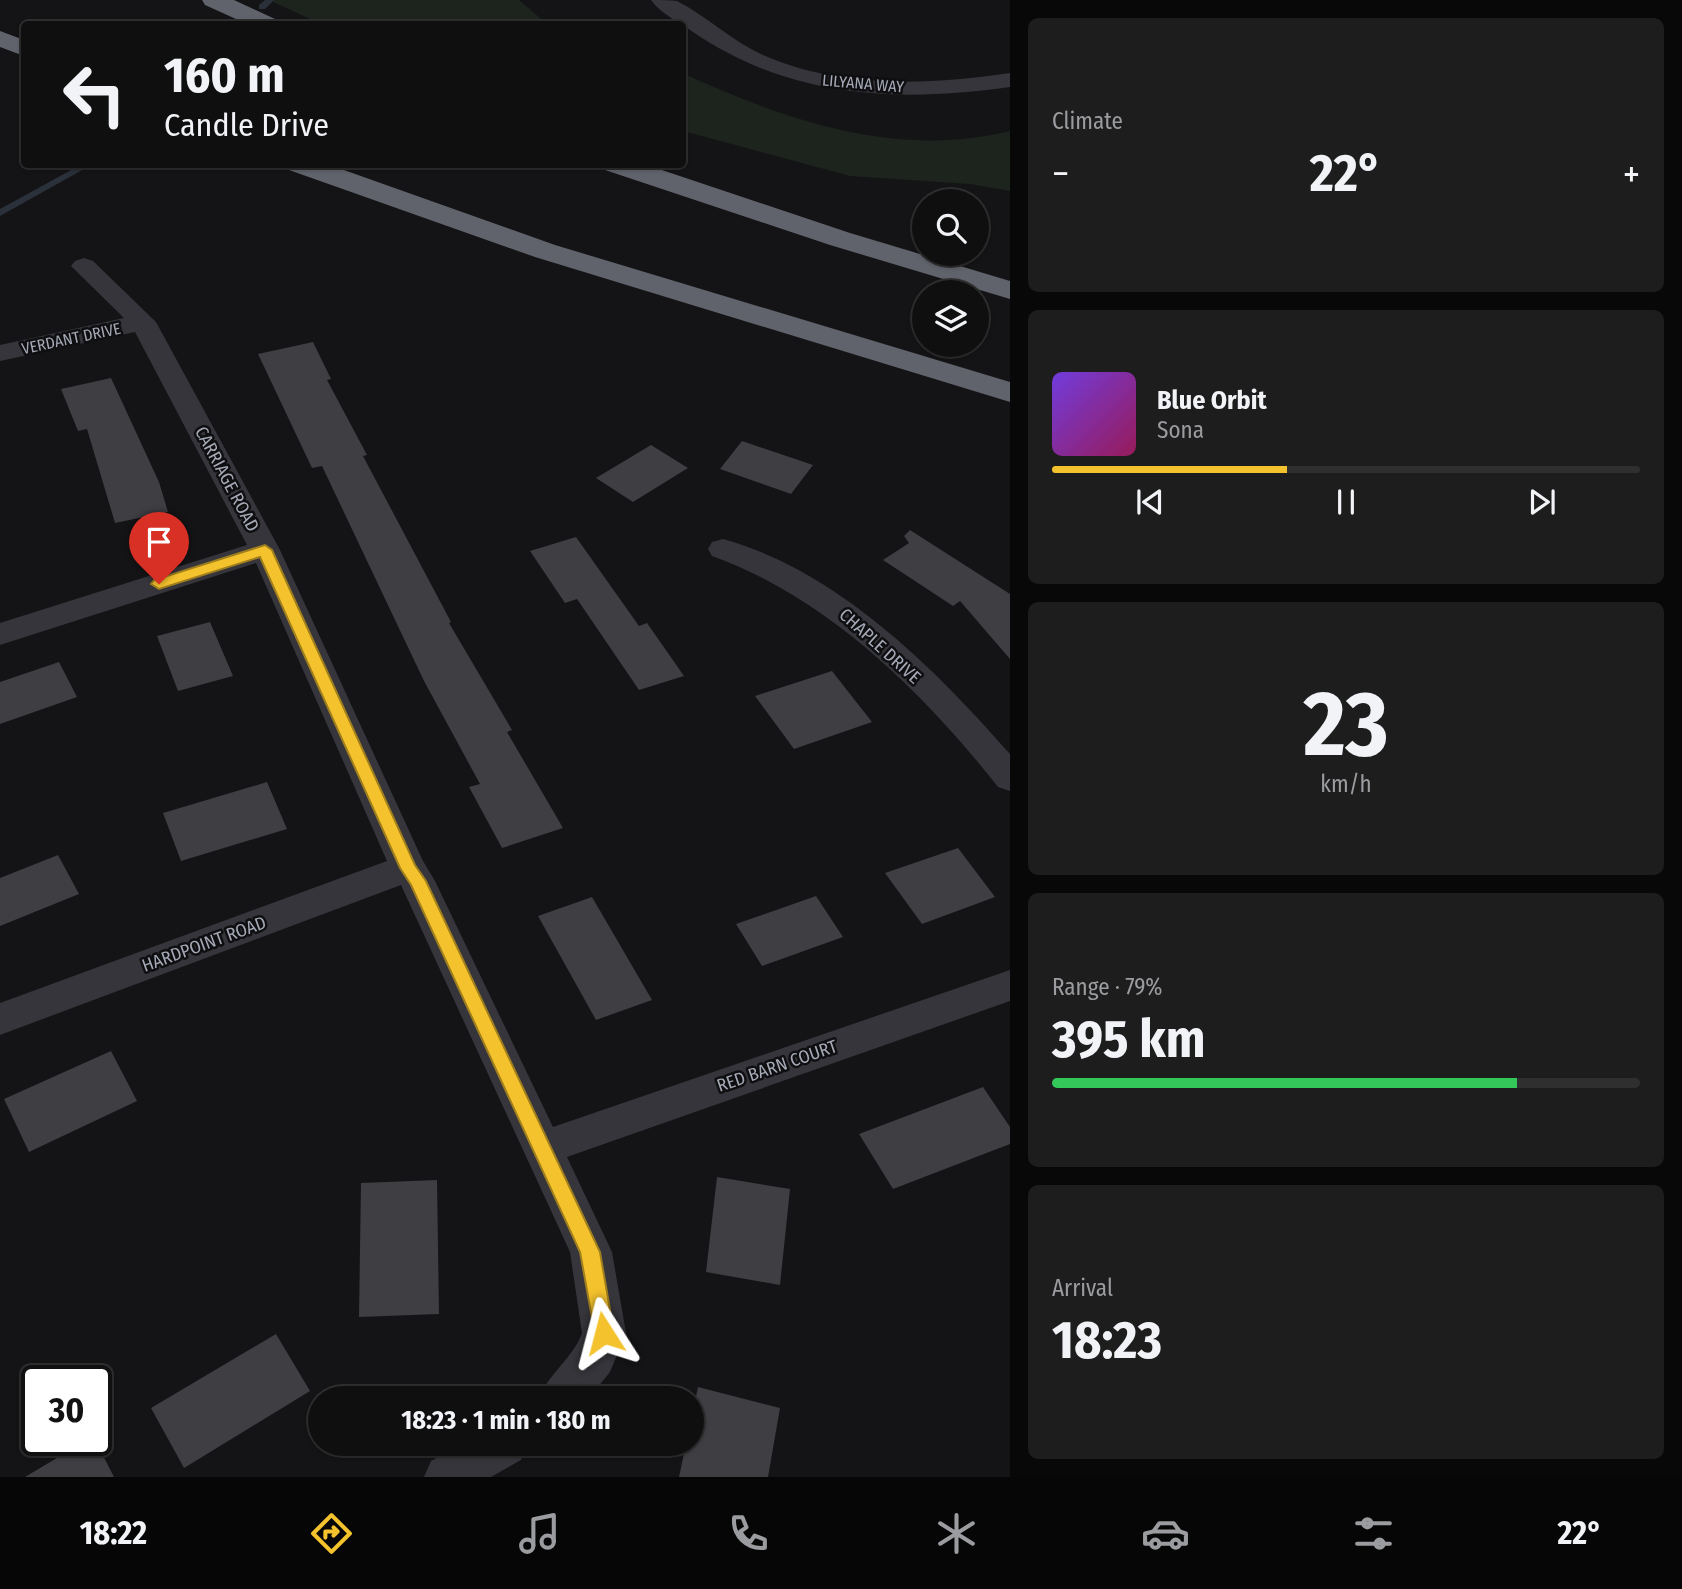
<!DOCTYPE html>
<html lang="en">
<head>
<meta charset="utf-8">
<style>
	body { margin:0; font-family:"Fira Sans Condensed",sans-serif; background:#1d1d1e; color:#f1f3f6; height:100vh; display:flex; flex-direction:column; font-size:26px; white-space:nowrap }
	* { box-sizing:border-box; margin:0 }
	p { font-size:23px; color:#9b9c9f }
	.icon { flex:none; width:38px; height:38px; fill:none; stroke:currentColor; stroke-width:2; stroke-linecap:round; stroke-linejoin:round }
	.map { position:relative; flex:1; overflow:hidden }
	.panel { display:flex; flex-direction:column; gap:18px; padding:18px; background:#080809; width:672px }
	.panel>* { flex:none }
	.hud { position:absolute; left:21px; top:21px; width:665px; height:147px; border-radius:7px; box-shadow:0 2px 5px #0004,0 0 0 2px #2f2f30; background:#0f0f10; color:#f1f3f6; overflow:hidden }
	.buttons { position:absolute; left:912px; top:189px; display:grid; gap:14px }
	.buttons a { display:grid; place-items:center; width:77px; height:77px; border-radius:50%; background:#0f0f10; box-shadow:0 2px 5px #0004,0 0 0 2px #2f2f30; font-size:35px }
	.speed { position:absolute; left:21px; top:1365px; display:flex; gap:14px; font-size:35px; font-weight:700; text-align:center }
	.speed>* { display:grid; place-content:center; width:91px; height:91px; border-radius:50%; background:#0f0f10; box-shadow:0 2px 5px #0004,0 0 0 2px #2f2f30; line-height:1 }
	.speed .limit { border:4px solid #111; border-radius:10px; background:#fff; color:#111 }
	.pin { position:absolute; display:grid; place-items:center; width:60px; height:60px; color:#fff; margin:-72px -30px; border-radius:50% 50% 50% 0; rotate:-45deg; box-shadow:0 0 7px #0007 }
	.pin .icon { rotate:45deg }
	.me { position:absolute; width:77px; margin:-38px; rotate:351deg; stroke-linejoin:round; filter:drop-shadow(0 0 5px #0008) }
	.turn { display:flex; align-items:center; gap:24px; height:147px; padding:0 28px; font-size:32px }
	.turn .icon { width:91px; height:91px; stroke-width:2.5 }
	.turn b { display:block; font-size:49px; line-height:60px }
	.big { font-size:52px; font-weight:700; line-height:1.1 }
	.panel .widget { flex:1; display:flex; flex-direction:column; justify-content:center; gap:10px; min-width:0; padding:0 24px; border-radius:10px; background:#1d1d1e }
	.panel .dial { align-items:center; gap:0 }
	.dial b { font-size:91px; line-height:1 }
	.song { display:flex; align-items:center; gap:21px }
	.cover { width:84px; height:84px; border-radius:10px; background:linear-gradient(135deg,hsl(260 70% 55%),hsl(330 70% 35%)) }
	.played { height:7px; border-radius:4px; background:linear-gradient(90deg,#f4c22d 40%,#2f2f30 40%) }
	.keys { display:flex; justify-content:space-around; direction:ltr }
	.heat { display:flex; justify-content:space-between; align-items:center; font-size:38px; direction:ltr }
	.charge { height:10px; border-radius:5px; background:linear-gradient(90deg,#34c759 79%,#2f2f30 0) }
	.trip { position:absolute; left:308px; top:1386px; width:396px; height:70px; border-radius:35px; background:#0f0f10; box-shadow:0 2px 5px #0004,0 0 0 2px #2f2f30; font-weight:700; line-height:70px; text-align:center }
	.tab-bar { display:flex; height:112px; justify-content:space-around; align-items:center; background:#060606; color:#9b9c9f }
	.tab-bar .icon { width:49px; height:49px }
	.tab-bar .selected { color:#f4c22d }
	.tab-bar b { font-size:32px; color:#f1f3f6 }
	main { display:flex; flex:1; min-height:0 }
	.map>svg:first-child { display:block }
	.green { fill:#1c241d }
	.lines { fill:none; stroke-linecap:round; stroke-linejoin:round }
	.stream { fill:#2a313a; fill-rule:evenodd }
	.building { fill:#3e3e43 }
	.street { fill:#35353b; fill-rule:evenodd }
	.highway { fill:#61636c; fill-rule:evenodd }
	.route { fill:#f4c22d; stroke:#9f7e1d; stroke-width:2 }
	.labels { text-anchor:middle; stroke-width:5; stroke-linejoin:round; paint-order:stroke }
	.far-street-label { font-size:16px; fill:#a5a9b6; stroke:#0f0f11 }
	.street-label { font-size:18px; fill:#a5a9b6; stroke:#0f0f11 }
</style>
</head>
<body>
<main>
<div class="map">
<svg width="1010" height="1477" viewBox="0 0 1010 1477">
	<rect width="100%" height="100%" fill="#141416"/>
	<path class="green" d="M269,0h250l28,24h-226z
		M682,73c104,47 213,86 328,58v60l-40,-7 -120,-8 -167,-45z"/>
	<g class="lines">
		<path class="stream" d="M265,0h9l-9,9h-6v-4z
			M82,164h11l-93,52v-7z"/>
	</g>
	<path class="building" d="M313,342l18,37 -4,1 40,75 -4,1 88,166 -2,1 63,107 -5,2 56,96 -61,20 -33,-61 11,-3 -56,-103 -102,-215 -10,2 -54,-114z
		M111,378l48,104 9,30 -53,11 -28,-94 -9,2 -17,-42z
		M742,441l71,24 -22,29 -71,-25z
		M651,445l37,23 -55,34 -37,-24z
		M910,530l100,64v65l-50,-58 -7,5 -70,-46 26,-17 -5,-7z
		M576,537l63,89 8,-3 37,53 -45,14 -62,-91 -12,4 -35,-52z
		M210,622l23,54 -55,15 -21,-55z
		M59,662l18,35 -77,27v-42z
		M832,671l40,51 -78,27 -39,-53z
		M267,782l20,47 -106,32 -18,-48z
		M958,848l37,49 -73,27 -37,-51z
		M58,855l21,39 -79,32v-48z
		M816,896l27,41 -81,29 -26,-42z
		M592,897l60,103 -56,20 -58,-104z
		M111,1051l26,50 -108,51 -25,-53z
		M983,1087l27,40v17l-117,45 -34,-55z
		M717,1177l73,12 -10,96 -74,-13z
		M437,1180l2,134 -80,3 2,-134z
		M276,1334l34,57 -126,77 -33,-60z
		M698,1387l82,21 -12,69h-89l7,-33h5v-24z
		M87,1440h8l19,37h-89z"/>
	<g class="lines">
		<path class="street" d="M651,0c8,0 19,0 26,1 28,14 55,40 86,54 77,34 165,30 247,18v14c-114,16 -220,11 -317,-55 -13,-9 -33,-19 -42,-32z
			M84,258l9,3 63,61 124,228 143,311 12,20 118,246 457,-157v31l-443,156 45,95 14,81 -16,39 -21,26h-50c10,-25 34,-40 43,-65l-12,-81 -169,-367 -401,150v-32l387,-142 -131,-298 -256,82v-22l247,-78 -112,-213 -135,29v-16l124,-27 -53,-52 4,-5z
			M723,539c113,31 212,129 287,215v37l-12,-4c-74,-94 -171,-190 -286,-231l-4,-7 4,-7z
			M461,1444h67l-7,16 -30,17h-67l7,-16z"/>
		<path class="highway" d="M202,0h32l41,19 3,5h-31l-42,-19z
			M0,31l24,9v16l-24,-9z
			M286,164h41l228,81 455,137v20l-475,-145 -246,-87z
			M602,164h42l206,69 160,48v18l-180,-54 -225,-75z"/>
	</g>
	<path class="route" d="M265,545l7,5 143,315 11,16 174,371 14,81 -3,7 -7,3 -8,-3 -16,-88 -169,-367 -11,-17 -140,-311 -101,32 -8,-5 3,-4z"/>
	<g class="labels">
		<g class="far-street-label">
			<text transform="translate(863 83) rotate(5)" y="6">LILYANA WAY</text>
			<text transform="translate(71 338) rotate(-12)" y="6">VERDANT DRIVE</text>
		</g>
		<g class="street-label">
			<text transform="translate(227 479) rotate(62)" y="6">CARRIAGE ROAD</text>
			<text transform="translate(880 646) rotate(42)" y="6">CHAPLE DRIVE</text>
			<text transform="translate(204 944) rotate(-20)" y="6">HARDPOINT ROAD</text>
			<text transform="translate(777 1066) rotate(-19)" y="6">RED BARN COURT</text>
		</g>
	</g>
</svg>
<div class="buttons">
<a><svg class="icon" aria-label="search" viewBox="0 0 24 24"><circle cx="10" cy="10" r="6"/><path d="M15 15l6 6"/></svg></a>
<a><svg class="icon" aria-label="layers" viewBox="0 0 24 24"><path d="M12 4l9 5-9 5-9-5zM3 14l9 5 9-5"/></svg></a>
</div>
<div class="speed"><div class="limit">30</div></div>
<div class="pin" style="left:159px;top:584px;background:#d93025"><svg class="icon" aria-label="arrive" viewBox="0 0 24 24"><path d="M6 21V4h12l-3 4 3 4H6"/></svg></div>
<svg class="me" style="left:604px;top:1333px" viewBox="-20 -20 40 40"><path d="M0-17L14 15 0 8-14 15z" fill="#f4c22d" stroke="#fff" stroke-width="4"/></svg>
<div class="trip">18:23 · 1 min · 180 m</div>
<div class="hud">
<div class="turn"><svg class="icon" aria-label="left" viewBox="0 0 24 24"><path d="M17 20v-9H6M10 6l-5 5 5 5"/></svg><div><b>160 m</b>Candle Drive</div></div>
</div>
</div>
<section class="panel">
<div class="widget"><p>Climate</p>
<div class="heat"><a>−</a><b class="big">22°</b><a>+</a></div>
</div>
<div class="widget">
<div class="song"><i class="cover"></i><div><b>Blue Orbit</b><p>Sona</p></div></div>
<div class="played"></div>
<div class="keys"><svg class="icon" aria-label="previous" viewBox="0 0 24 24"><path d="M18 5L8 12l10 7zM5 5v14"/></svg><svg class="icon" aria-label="pause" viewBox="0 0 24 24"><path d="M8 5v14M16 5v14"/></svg><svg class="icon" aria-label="next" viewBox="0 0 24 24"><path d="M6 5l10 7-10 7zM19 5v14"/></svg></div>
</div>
<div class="widget dial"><b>23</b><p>km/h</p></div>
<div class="widget"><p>Range · 79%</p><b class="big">395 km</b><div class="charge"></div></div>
<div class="widget"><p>Arrival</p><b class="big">18:23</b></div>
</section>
</main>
<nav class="tab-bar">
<b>18:22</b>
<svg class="icon selected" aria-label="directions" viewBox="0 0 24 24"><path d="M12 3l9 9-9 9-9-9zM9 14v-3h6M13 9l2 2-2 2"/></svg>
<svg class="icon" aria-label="music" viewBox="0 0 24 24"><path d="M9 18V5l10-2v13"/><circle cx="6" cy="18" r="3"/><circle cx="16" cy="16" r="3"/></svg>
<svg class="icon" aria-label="phone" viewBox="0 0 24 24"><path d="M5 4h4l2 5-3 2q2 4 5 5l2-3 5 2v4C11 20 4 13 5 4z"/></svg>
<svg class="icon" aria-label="climate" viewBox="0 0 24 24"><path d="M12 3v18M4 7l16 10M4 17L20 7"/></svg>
<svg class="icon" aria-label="car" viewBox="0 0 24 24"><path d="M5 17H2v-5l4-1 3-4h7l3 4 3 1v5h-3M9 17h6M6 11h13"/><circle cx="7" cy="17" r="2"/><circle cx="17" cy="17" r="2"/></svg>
<svg class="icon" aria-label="filters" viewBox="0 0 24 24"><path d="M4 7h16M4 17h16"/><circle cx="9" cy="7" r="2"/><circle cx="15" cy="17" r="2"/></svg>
<b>22°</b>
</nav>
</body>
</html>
